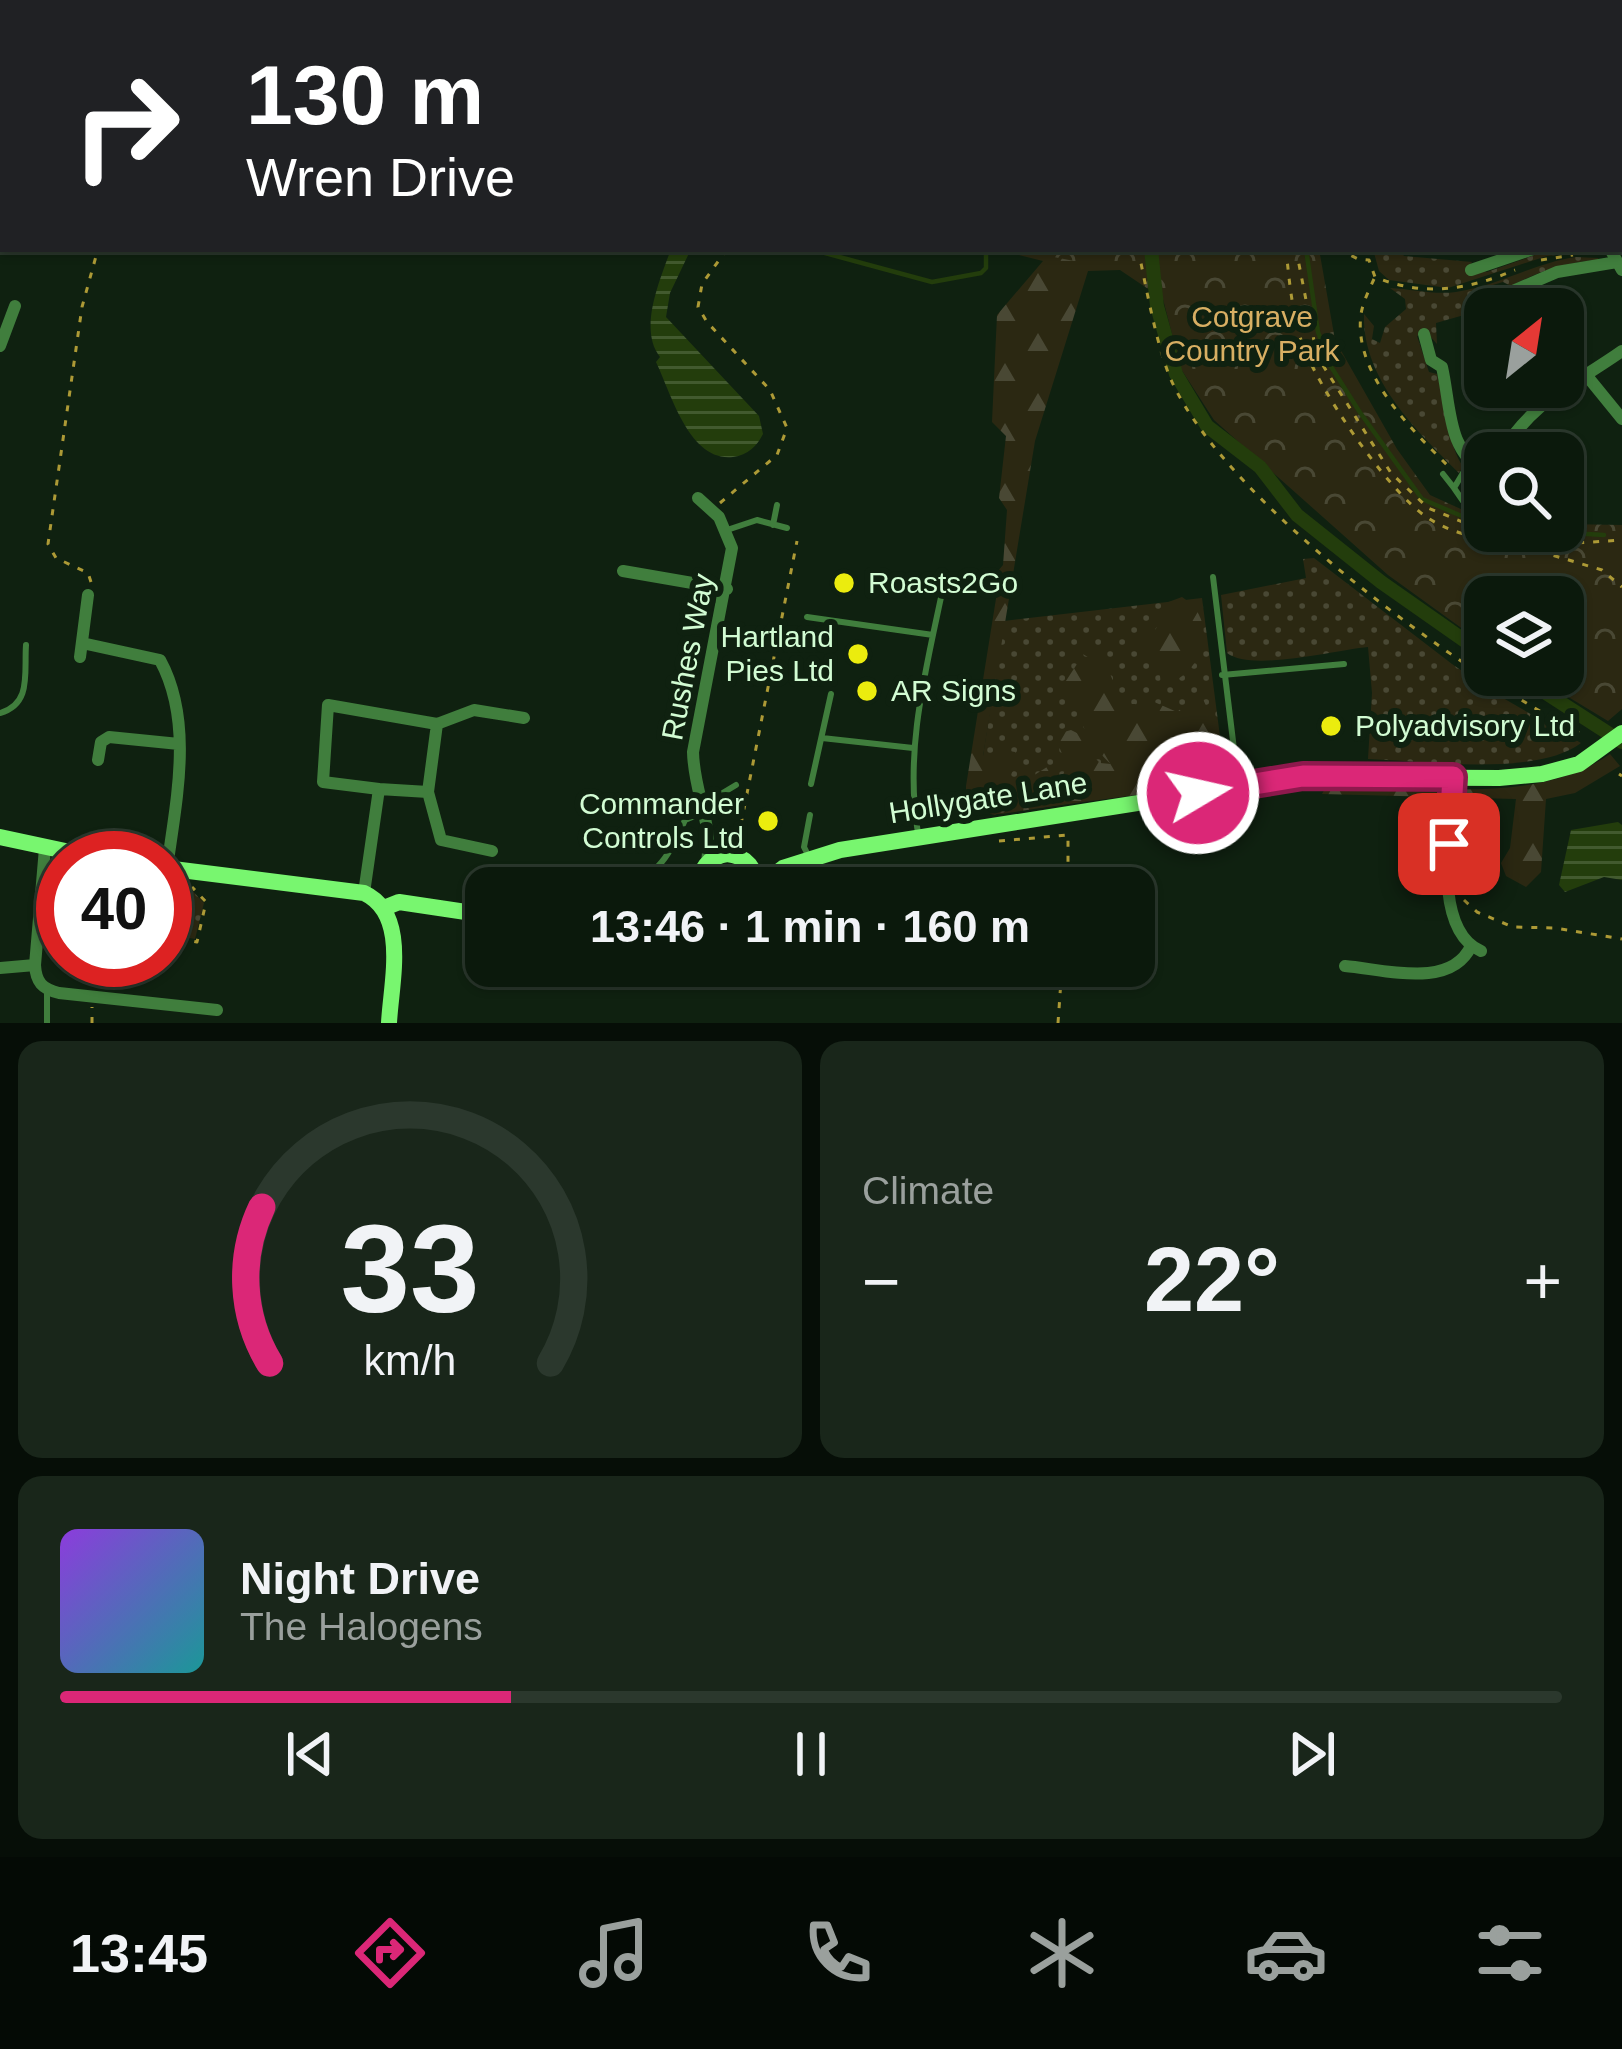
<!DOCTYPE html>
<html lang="en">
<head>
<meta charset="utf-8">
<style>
	body { margin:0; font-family:Arial,sans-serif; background:#19261a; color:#f1f3f6; height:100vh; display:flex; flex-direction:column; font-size:45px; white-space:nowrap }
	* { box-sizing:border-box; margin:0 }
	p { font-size:39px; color:#9aa09d }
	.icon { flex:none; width:66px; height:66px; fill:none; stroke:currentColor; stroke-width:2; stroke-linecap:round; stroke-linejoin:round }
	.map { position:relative; height:1023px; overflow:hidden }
	.side { display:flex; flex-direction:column; gap:18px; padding:18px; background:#060e07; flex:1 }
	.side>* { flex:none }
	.hud { position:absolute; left:0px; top:0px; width:1623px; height:252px; box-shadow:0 3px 9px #0004,0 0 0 3px #2b382d; background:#202124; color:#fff; overflow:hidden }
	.needle { width:78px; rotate:30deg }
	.buttons { position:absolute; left:1464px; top:288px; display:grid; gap:24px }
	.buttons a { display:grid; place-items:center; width:120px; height:120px; border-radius:24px; background:#0b190c; box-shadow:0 3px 9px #0004,0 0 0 3px #2b382d; font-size:60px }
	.speed { position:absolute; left:36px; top:831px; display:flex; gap:24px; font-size:60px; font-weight:700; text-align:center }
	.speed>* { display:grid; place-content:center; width:156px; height:156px; border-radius:50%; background:#0b190c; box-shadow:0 3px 9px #0004,0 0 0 3px #2b382d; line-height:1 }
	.speed .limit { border:18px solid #d22; background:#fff; color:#111 }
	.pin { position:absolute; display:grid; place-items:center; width:102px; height:102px; color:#fff; margin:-51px; border-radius:24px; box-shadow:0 6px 18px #0006 }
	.me { position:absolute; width:132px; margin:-66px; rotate:81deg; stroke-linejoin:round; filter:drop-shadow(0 0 9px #0008) }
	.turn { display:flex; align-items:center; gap:42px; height:252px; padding:0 48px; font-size:54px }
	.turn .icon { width:156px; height:156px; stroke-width:2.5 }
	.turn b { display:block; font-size:84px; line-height:102px }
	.big { font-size:90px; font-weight:700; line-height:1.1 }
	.side .card { flex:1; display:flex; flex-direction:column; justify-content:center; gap:18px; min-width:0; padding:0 42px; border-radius:24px; background:#19261a }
	.side .dial { align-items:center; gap:0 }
	.dial svg { height:312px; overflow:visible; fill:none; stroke:#2b382d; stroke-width:7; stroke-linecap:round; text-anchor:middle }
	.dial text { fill:#f1f3f6; stroke:none }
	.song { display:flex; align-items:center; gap:36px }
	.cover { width:144px; height:144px; border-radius:18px; background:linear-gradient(135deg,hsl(270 70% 55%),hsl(180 70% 35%)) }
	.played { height:12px; border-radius:6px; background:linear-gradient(90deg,#db2777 30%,#2b382d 30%) }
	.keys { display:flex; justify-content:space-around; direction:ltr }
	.heat { display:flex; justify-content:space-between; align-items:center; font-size:66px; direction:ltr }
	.side .tiles { flex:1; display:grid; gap:18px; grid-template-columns:1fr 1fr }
	.card:last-child { grid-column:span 2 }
	.trip { position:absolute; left:465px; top:867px; width:690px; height:120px; border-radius:24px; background:#0b190c; box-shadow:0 3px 9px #0004,0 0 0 3px #2b382d; font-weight:700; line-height:120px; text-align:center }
	.dock { display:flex; height:192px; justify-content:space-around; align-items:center; background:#040a05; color:#9aa09d }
	.dock .icon { width:84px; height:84px }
	.dock .current { color:#db2777 }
	.dock b { font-size:54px; color:#f1f3f6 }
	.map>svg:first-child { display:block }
	.grass { fill:url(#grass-dots) }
	.forest { fill:url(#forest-firs) }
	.park { fill:url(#park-crowns) }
	.water { fill:url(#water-rules) }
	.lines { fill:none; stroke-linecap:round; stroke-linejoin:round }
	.stream { stroke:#233d0c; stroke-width:4.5 }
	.canal { stroke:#233d0c; stroke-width:14 }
	.path { stroke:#ad9a36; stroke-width:3; stroke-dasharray:6 9; stroke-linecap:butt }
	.lane { stroke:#407e3d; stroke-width:6 }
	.street { stroke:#407e3d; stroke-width:12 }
	.secondary { stroke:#78f66f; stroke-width:16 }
	.route-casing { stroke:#8e194d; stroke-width:30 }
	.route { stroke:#db2777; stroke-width:21 }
	.poi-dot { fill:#ebec0e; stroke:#0f2110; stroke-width:4.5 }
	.labels { text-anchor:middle; stroke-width:12; stroke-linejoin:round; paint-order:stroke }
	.park-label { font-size:30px; fill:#d8af63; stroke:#0f2110 }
	.poi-label { font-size:30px; fill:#d2fcd3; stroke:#0f2110; text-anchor:start }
	.street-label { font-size:30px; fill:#d2fcd3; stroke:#0f2110 }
</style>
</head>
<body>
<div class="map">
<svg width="1622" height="1023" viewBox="0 0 1622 1023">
	<defs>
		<pattern id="grass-dots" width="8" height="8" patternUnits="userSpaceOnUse" patternTransform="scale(3)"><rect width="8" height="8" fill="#2b2812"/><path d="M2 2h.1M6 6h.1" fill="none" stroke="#494834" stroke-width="1.8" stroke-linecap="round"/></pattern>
		<pattern id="forest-firs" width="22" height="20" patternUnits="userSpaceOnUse" patternTransform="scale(3)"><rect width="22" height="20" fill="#2b2812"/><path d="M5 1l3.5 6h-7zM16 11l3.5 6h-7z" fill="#494834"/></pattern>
		<pattern id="park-crowns" width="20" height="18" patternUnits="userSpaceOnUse" patternTransform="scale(3)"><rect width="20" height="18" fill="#2b2812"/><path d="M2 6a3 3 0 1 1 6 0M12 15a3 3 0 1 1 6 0" fill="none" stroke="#494834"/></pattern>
		<pattern id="water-rules" width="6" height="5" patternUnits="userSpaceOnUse" patternTransform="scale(3)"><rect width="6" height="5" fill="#233d0c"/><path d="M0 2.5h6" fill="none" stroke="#425a2e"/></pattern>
	</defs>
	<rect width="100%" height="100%" fill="#0f2110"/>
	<path class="grass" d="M1373,249h26l5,7 68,6 -3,4 18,6 62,-22 46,1 -48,5 -99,32 -59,-8 -10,-9z
		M1576,257l22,1 1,2c-27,1 -59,10 -88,26l-8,-4 -24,7 6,20 -7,2v6l-7,-4 -35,10 1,21 -10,-11 -10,3 12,36 8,2c8,28 12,75 26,92l-4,7c-43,-43 -97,-94 -95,-159l10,12 -2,13 8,4 5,-16 21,-18 -1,-10 -15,-11c22,1 44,7 66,4 42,-6 78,-29 120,-35z
		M1314,558l138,106 44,30 85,49c-45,34 -157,18 -213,16l4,-66 -4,-46c-33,3 -116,25 -141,6l-6,-58 85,-17 -3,-19z
		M1202,598l23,177 -5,5 -218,34h-28l30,-193z
		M165,882l22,3 17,18 -9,36 -30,-6z"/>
	<path class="forest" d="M995,249h126l-1,21 -32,1 -53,170 -52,315 21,-6 11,2 1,14 -8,13 6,9 33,-21 15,10 5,-11 -9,-22 6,-12 7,-2 14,7 6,17 9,9 11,1c-15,-12 -35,-45 -35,-62l-14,-15 15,-23 16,-4 -12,-7 7,-6 21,24 13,33h13l9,6 8,-9 25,11 16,-13h10l10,23v26c-20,-11 -31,-12 -53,-8l-9,13 -18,3 -8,7c36,-5 62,-20 97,-4l-5,19 -7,7 -171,23 -18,-6 -26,13 -20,-5 -1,4 -35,4 -9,-8v-6h36v-18l33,-206 -7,-2 11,-13 4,-55 -8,-12 7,-62 -14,-14 5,-107 46,-54z
		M1182,597c40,25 20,80 -21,89l-2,-20 -7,-5 2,-9 -13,5 -5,-7 5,-20 13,1 12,-15 -7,-5 4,-7z
		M1610,754l10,12 -45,27 -29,6 -5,73 -15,15 -20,-11 -5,-13 9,-15 6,-49 -194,-5 6,-11c88,3 207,24 282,-29z"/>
	<path class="park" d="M168,0h1208l-1210,3z
		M1013,249h306l16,91 62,109 33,46 55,25v11h78v-7l59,1v184l-14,12 -76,-46h31v-78h-78v48l-97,-70 -174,-155 -33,-51 -18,-70 -43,-29z"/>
	<path class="water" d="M671,249h20l-21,44 -4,24 93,99 4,18c-6,12 -15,21 -30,23 -44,5 -62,-64 -77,-95l4,-5c-22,-28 0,-77 11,-108z
		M1618,822l4,3v55l-18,-3 -39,15 -6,-7 12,-55z"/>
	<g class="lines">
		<path class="stream" d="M810,249l122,33 49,-9 5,-5v-16
			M1306,249l12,83 12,33 29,46 63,88 63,27
			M1537,531l67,4"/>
		<path class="canal" d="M1262,3l2,-3
			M1151,249l6,57 19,68 31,52 53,41 37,48 84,67 104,73
			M1518,675l104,67"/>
		<path class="path" d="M626,0l6,3
			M1070,0l1,3
			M1504,0l10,3
			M679,3l1,-3
			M1111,3l1,-3
			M1243,3l1,-3
			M1349,3l1,-3
			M1361,3l1,-3
			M1432,3l2,-3
			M1620,213l2,-1
			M1138,249c8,37 19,100 34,133 58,124 287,288 407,351l4,6
			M1286,249c3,30 6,62 15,91 15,46 87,152 127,178 24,16 52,20 78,26l2,-8
			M1296,249l21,107 74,117 37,35 57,23
			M1338,249l20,10 11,1 6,17c48,20 93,13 140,-7
			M1541,260l32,-5
			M1374,279c-5,11 -11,23 -13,35 -8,59 50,115 87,152
			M1469,485l16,15
			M720,503l57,-48 10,-27 -17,-38 -63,-68 -9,-15 4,-23 25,-35
			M1489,531l87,12 46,-3
			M1513,538l9,8 80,24 20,17
			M91,582l-3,-9 -32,-15 -8,-14 34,-237 16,-58
			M1619,774l3,2
			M738,839l59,-298
			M999,841l69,-6v53
			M665,888l21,-8
			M1464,900l13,12 36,15 42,1 67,11
			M165,935l32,7 9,-40 -14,-15
			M92,1023v-16
			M1058,1023l4,-57"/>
		<path class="lane" d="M1443,474l11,14
			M1463,501l-9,-13 15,-25
			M773,525l4,-20
			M727,530l30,-10 30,8
			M1213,577l25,205
			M807,617l126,18
			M1222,675l122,-11
			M0,713c32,-9 24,-40 26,-68
			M822,738l91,10
			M811,784l20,-90
			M702,800l14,-3 20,-12
			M918,833c-14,-82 8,-164 25,-245
			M809,857l-5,-10 6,-32
			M609,888c48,-9 57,-26 76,-68l17,-7
			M47,1023v-32"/>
		<path class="street" d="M1606,3l1,-3
			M1620,11h2
			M0,16l3,1
			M1620,50l2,2
			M1620,144l2,-2
			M0,194l3,-3
			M1610,249l12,21
			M1471,270l62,-21
			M1499,297l58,-25 60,-10
			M1424,334l7,26 11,7c9,40 5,84 43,105
			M0,346l15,-40
			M1587,376l35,43
			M1501,453c35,-55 70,-66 121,-102
			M698,498l21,19 13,31 -39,204c1,42 20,68 14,111
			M1563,511l15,-3
			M623,571l104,18
			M82,643l78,17c34,62 16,141 7,208
			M80,657l8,-62
			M437,724l37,-14 50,8
			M98,760l3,-18 8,-5 70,7
			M1453,777c-2,45 -23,152 28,174
			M428,792l13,48 51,11
			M45,848l-10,117c1,17 7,24 24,28l158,17
			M364,893l15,-104 -56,-7 5,-77 109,19 -9,68 -49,-3
			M1345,966c38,3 106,24 126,-20
			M0,968l35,-3"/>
		<path class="secondary" d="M0,837l98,21
			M165,868l199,25c45,21 27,89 25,130
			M700,888c-1,-19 8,-31 27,-34 20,2 30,15 28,34
			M757,888l26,-20 57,-18 463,-73 196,1 43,-4 37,-10 43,-31
			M384,908l15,-6 87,13"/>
	</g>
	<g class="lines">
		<defs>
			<path id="route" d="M1198,793l105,-17 150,1 -4,67"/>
		</defs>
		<use href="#route" class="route-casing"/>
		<use href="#route" class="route"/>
	</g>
	<g class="poi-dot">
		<circle cx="844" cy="583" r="12"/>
		<circle cx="858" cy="654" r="12"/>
		<circle cx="867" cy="691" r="12"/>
		<circle cx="1331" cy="726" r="12"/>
		<circle cx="768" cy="821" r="12"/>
	</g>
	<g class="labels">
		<g class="park-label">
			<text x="1252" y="327">Cotgrave<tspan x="1252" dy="34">Country Park</tspan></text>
		</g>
		<g class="poi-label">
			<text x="868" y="593">Roasts2Go</text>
			<text x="834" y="647" text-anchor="end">Hartland<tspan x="834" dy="34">Pies Ltd</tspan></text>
			<text x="891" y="701">AR Signs</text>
			<text x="1355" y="736">Polyadvisory Ltd</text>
			<text x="744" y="814" text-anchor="end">Commander<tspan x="744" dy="34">Controls Ltd</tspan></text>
		</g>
		<g class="street-label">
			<text transform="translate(688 657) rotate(-79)" y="10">Rushes Way</text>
			<text transform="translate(988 798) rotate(-9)" y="10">Hollygate Lane</text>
		</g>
	</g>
</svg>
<div class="buttons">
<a><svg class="needle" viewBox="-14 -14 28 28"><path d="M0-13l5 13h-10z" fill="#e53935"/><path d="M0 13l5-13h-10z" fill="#9aa09d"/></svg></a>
<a><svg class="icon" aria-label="search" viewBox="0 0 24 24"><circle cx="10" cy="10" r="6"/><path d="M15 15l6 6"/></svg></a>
<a><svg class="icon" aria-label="layers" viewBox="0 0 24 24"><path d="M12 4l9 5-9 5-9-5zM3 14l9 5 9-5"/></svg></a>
</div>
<div class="speed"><div class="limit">40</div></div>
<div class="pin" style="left:1449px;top:844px;background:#d93025"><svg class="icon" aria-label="arrive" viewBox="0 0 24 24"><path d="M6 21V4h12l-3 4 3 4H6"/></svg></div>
<svg class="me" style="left:1198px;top:793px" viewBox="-20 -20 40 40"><circle r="17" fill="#db2777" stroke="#fff" stroke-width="3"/><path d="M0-11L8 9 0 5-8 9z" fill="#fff"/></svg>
<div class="trip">13:46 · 1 min · 160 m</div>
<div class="hud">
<div class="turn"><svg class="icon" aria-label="right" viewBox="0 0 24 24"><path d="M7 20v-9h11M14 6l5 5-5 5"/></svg><div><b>130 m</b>Wren Drive</div></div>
</div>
</div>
<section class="side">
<div class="tiles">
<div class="card dial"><svg viewBox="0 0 100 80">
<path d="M14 69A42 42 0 1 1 86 69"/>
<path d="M14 69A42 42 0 0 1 12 29" stroke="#db2777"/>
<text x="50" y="56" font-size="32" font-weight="700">33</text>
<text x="50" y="72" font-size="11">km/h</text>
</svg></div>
<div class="card"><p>Climate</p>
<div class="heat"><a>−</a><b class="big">22°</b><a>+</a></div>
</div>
<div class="card">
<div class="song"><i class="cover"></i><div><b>Night Drive</b><p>The Halogens</p></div></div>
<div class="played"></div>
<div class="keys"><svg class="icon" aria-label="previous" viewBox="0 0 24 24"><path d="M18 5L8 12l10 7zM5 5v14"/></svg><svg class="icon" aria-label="pause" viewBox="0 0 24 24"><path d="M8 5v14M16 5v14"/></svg><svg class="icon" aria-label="next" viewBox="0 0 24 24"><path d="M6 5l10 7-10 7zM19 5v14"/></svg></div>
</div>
</div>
</section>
<nav class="dock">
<b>13:45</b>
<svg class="icon current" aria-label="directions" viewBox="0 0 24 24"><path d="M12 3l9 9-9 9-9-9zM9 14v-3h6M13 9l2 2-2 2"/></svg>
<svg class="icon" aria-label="music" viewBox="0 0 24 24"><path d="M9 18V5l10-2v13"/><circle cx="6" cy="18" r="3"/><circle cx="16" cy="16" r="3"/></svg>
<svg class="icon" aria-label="phone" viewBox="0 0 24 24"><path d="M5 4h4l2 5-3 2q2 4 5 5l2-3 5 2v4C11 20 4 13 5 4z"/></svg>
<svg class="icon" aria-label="climate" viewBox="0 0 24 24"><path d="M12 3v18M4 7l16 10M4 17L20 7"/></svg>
<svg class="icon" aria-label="car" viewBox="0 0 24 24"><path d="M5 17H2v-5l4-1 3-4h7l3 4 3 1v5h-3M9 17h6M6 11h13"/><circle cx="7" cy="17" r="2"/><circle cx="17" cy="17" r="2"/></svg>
<svg class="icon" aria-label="filters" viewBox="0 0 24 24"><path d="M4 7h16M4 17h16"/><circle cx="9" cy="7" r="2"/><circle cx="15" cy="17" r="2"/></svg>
</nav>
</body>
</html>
